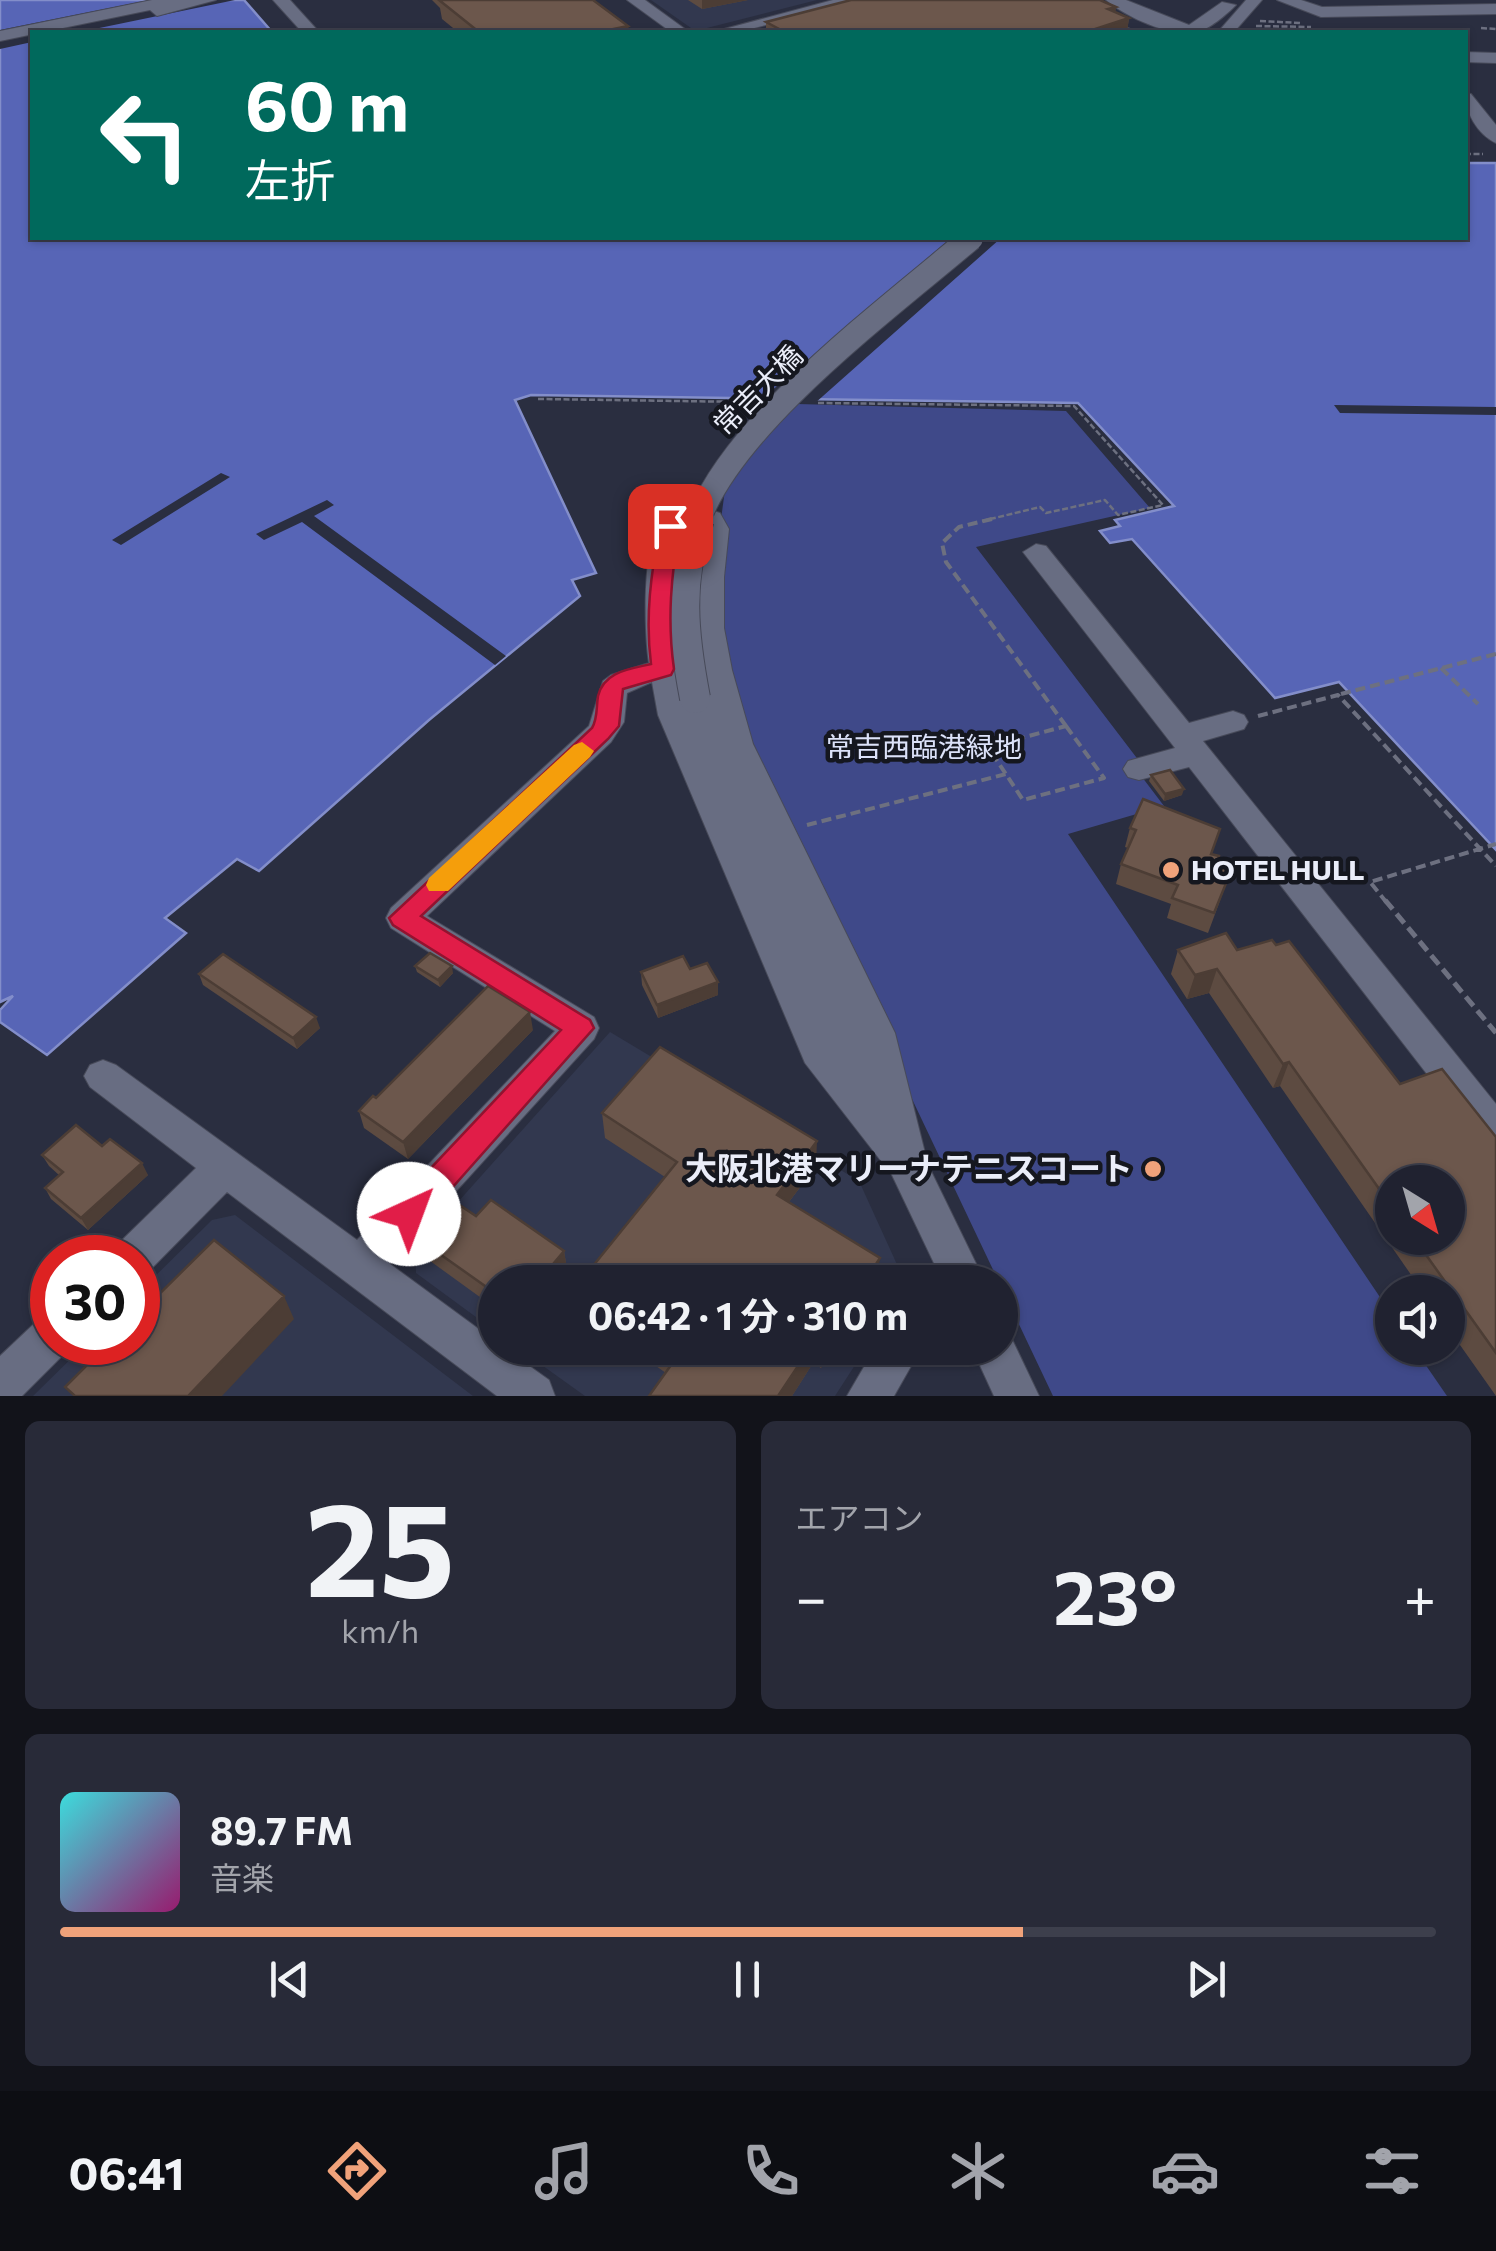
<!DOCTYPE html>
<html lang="ja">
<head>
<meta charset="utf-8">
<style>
	body { margin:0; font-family:Commissioner,"Noto Sans JP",sans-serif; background:#282a38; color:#f1f3f6; height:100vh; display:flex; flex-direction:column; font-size:38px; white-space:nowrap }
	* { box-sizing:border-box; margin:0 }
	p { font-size:32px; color:#a2a4ab }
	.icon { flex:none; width:55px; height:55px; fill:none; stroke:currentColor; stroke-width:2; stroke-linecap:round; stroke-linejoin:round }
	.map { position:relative; height:1396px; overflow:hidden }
	.details { display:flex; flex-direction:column; gap:25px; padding:25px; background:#12131a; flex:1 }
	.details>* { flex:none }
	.guide { position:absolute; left:30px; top:30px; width:1438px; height:210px; border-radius:0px; box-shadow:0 2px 8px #0004,0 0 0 2px #3d3f4c; background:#00695c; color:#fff; overflow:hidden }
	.needle { width:65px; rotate:143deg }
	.tools { position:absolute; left:1375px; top:1165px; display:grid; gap:20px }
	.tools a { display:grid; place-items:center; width:90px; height:90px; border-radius:50%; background:#202230; box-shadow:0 2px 8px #0004,0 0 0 2px #3d3f4c; font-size:50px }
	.speed { position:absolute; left:30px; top:1235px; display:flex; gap:20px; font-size:50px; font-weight:700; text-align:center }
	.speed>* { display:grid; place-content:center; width:130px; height:130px; border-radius:50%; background:#202230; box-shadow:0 2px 8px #0004,0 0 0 2px #3d3f4c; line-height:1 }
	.speed .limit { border:15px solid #d22; background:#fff; color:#111 }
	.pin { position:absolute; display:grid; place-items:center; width:85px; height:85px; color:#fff; margin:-42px; border-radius:20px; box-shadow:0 5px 15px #0006 }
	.me { position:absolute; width:110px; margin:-55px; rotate:43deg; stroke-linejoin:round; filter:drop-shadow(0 0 8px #0008) }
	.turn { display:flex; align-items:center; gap:35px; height:210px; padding:0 50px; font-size:45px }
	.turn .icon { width:130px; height:130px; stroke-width:2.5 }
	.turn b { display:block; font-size:70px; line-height:85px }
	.big { font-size:75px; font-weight:700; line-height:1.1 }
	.details .tile { flex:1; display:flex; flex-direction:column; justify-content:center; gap:15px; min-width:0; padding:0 35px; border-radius:15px; background:#282a38 }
	.details .dial { align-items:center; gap:0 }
	.dial b { font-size:130px; line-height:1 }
	.song { display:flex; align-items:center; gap:30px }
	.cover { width:120px; height:120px; border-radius:15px; background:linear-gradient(135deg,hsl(180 70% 55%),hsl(320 70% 35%)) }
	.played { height:10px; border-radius:5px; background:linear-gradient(90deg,#f0a27a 70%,#3d3f4c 70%) }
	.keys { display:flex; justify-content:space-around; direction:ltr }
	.heat { display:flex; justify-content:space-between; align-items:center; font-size:55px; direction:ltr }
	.details .tiles { flex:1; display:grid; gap:25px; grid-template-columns:1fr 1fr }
	.tile:last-child { grid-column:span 2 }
	.trip { position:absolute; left:478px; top:1265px; width:540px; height:100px; border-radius:50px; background:#202230; box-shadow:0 2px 8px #0004,0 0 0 2px #3d3f4c; font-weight:700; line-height:100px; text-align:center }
	.dock { display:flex; height:160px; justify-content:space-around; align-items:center; background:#0d0e13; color:#a2a4ab }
	.dock .icon { width:70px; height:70px }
	.dock .on { color:#f0a27a }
	.dock b { font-size:45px; color:#f1f3f6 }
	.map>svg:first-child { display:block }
	.built { fill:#32384f }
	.green { fill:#3f4989 }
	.water { fill:#5765b6; stroke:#838eca; stroke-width:2.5 }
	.pier { fill:#2a2e40 }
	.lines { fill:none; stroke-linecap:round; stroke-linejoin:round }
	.minor-casing { stroke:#474a59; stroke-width:2 }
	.path-far2 { stroke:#6d7080; stroke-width:2.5; stroke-dasharray:6 2.5; stroke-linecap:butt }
	.path-far1 { stroke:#6d7080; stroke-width:4; stroke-dasharray:10 5; stroke-linecap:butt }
	.path { stroke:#6d7080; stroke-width:5; stroke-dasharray:12 6; stroke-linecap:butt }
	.minor { fill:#686d82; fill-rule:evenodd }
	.minor-bridge-far1-casing { stroke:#474a59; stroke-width:26; stroke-linecap:butt }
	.minor-bridge-casing { stroke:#474a59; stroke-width:32; stroke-linecap:butt }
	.minor-bridge-far1 { stroke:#686d82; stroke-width:24 }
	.minor-bridge { stroke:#686d82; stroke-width:30 }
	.wall { fill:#5d4b41; fill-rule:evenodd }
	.shaded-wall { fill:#4c3d35 }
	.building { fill:#6c574c; stroke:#4c3d35; stroke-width:2.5 }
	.route { fill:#e11d48; stroke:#92132f; stroke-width:2.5 }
	.slow { fill:#f59e0b }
	.poi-dot { fill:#f0a27a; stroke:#15171f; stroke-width:4 }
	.labels { text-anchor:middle; stroke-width:9; stroke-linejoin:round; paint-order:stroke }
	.street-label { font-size:28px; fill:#eaedf9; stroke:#15171f }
	.park-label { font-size:28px; fill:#dce2f9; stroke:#15171f }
	.poi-label { font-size:28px; font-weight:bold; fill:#eaedf9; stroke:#15171f; text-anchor:start }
	.near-poi-label { font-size:32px; font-weight:bold; fill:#eaedf9; stroke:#15171f; text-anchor:end }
</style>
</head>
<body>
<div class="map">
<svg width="1496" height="1396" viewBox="0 0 1496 1396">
	<rect width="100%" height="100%" fill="#2a2e40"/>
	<path class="built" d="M651,0h166l-118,30 -8,-2z
		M610,1032l249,149 46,101h-410v49l-79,-58 -1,-23z
		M235,1215l238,181h-440l54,-53 51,-1v-49l74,-73z
		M518,1348h348l-31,48h-250z"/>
	<path class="green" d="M797,404l269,7 84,97 -174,39 173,227 -7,3 22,29 -96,28 324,481v33h22l33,48h-394l-290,-611 -45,-139 3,-127 4,-29 30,-44z"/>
	<path class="water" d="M0,0h244l28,32h-240v206h1433v-75h31v687l-157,-168 -64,16 -143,-159 -22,4 -10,-12 20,-5 -5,-6 59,-14 -96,-103 -547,-8 -16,5 81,173 -24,7 8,16 -151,124 -170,151 -22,-12 -72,59 21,15 -139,122 -47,-33v-12l13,-14 -13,6z"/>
	<path class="pier" d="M149,0h86l-155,32h-48v10l-32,7v-19z
		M951,238h50l-187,166 -57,-1z
		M1334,405l162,2v8l-156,-2z
		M221,473l9,4 -109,68 -9,-5z
		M327,500l7,5 -20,11 192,140 -11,9 -193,-143 -38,18 -8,-6z"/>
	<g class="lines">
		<defs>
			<path id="minor" d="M152,0h64l-59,16 -7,-6 -150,31v-10z
				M273,0h17l29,32h-17z
				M627,0h18l44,32h-18z
				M833,0h27l-121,32h-26z
				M1042,0h22l73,32h-21z
				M1106,0h20l63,25 33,-23 14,3c-9,9 -27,25 -40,27 -27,5 -70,-15 -90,-32z
				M1246,0h16l-28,32h-16z
				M1277,0h24l21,7 174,-3v10l-175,3z
				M1465,52l31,1v10l-31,-1z
				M1465,93l6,1 25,31v18c-19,-9 -31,-31 -31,-50z
				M698,506l22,7 9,16 -5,48v51l8,42 21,74 142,289 33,132 57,117h-42l-51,-107 -87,-112 -147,-348 -6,-33 -25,11 -3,29 -13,20 -184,174 167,101 5,11 -5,11 -204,225 105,77v7h9l45,32 6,16h-58l-270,-204 -79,80 -10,4v-18h-26l6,-14 78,-76 -106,-81 -6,-11 6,-11 13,-5 13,5 241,175 198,-209 -164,-103 -5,-10 5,-10 198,-182 14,-45 8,-6 38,-12c-5,-29 -7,-121 12,-143 9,-10 24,-11 37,-14zM696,522l7,7c-8,59 -9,111 7,169l-4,-7 -11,-3 -11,4c-13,-65 -12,-99 -1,-163z
				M1036,544l10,2 143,177 44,-12 11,4 4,7 -4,7 -41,12 293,363v46l-14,-5 -293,-378 -50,13 -11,-3 -5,-8 5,-8 47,-13 -152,-196z
				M52,1315v27h19l-4,9 -45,45h-22v-40l37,-35z
				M1000,1329l9,4 30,63h-45l-22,-48h28z
				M875,1348h42l2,4 -25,44h-47z"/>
		</defs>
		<use href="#minor" class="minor-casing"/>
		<path class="path-far2" d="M1260,21l40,2
			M1256,26l55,1
			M1481,28l15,1
			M1465,154h18
			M538,399l211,3
			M818,403l256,3 89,99 -45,10 -13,-15 -59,13 -6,-6 -58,14"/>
		<path class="path-far1" d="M992,519l-33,8 -17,16 4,19 120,164
			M1441,668l37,36
			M1341,694l155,-40
			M1258,716l80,-21 158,171
			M1066,726l38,52 -81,22 -35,-53z
			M807,825l199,-51
			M1387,903l-17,-21 126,-38"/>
		<path class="path" d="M1385,900l111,133"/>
		<use href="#minor" class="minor"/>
		<defs>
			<path id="minor-bridge-far1" d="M698,521c36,-99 191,-213 273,-283"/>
			<path id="minor-bridge" d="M695,698c-12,-63 -18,-117 4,-179"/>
		</defs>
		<use href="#minor-bridge-far1" class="minor-bridge-far1-casing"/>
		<use href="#minor-bridge" class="minor-bridge-casing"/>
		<use href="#minor-bridge-far1" class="minor-bridge-far1"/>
		<use href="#minor-bridge" class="minor-bridge"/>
	</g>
	<path class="wall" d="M432,0h161l35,26 1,6h-171l-16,-13 -2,-11z
		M688,0h60l-46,9z
		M1116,7l-1,5 14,6 -2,14h-361v-10z
		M1151,775l31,20 -18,6 -15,-20z
		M1130,828l82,26 4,12 15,5 -23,62 -41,-15 4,-14 -55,-20 5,-20 7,-16 -3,-1z
		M1178,950h59l163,134 96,53v259l-48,-68v-36h-25l-143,-206 -7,2 -64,-95 -22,6 -16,-25zM1392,1182l56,56h-56z
		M415,966l38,7 -13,14 -23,-15z
		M690,969l28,26 -60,23 -16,-33 -1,-13z
		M199,974l121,54 -23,21 -94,-64z
		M533,1030l-125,129 -44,-31 -5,-17z
		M602,1113l214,53 -27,36 88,80 -212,-105 -60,-39z
		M102,1146l46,29 -60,55 -37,-31 -6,-11 14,-13 -10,-9 -7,-11z
		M476,1216l88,35 3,18 -11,13h-61v26l-69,-50 -6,-18z
		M630,1348h204l-13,20 -8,-5 -21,33h-143l17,-23z"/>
	<path class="shaded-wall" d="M702,0h46l-46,9z
		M1116,7l-2,16 15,-5 -2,14h-41l22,-23z
		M628,26l1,6h-30z
		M1184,789l-2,6 -18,6 1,-7z
		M452,966l1,7 -13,14 -2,-7z
		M1217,969l-8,24 -22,6 8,-24z
		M718,982v13l-60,23 -1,-13z
		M530,1012l3,18 -125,129 -5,-17z
		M316,1017l4,11 -23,21 -4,-11z
		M1289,1062l-9,24 -7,2 10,-24z
		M817,1141l-1,25 -40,53 1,-24z
		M142,1163l6,12 -60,55 -7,-12z
		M564,1251l3,18 -11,13h-18z
		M880,1258l-4,24h-12z
		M284,1296l10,23 -72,77h-34z
		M810,1348h4l-1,15 -21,33h-14z
		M823,1348h11l-13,20z"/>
	<path class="building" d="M439,0h154l35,26 -29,6h-120z
		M851,0h249l16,7 -8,2 21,9 -43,14h-301l-19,-10z
		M1170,770l14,19 -19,5 -14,-19z
		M1143,799l77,30 -9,25 8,2 -3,10 15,5 -17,42 -42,-15 6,-13 -57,-21 15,-34 -6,-2z
		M1226,933l11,17 35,-10 4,5 13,-4 111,143 42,-15 54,68v216l-82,-115h34v-56h-56v25l-103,-145 -6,2 -66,-95 -22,6 -17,-25z
		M430,953l22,13 -14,14 -23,-14z
		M223,954l93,63 -23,21 -94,-64z
		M683,956l7,13 17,-6 11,19 -61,23 -16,-33z
		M488,986l42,26 -127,130 -44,-31 14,-15 3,2z
		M660,1047l157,94 -40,54 103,63 -16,24h-284l97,-120 -75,-49z
		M76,1125l26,21 8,-7 32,24 -61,55 -36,-30 18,-16 -21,-17z
		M491,1200l73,51 -26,31h-43v11l-75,-53 35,-38 21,14z
		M214,1240l70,56 -96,100h-113l-10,-9 45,-45h28v-27z
		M660,1348h150l-32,48h-129l27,-38z"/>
	<path class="route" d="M670,520l10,6c-9,49 -13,94 -6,143l-3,6 -48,14 -4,37 -11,13 -187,177 169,104 4,8 -174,196 -11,4 -11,-4 -4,-10 4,-11 163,-173 -168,-105 -4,-7 203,-190c6,-10 4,-20 6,-32 6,-25 32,-27 53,-32 -6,-47 0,-91 9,-138z"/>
	<path class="slow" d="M582,742l12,9 -4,6 -142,134h-19l-3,-6 3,-7 145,-133z"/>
	<g class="poi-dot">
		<circle cx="1171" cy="870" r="10"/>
		<circle cx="1153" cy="1169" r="10"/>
	</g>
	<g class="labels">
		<g class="street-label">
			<text transform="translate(758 390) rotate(-45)" y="10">常吉大橋</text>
		</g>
		<g class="park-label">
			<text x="924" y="757">常吉西臨港緑地</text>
		</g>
		<g class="poi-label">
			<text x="1191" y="880">HOTEL HULL</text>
		</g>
		<g class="near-poi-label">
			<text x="1133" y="1180">大阪北港マリーナテニスコート</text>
		</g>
	</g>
</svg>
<div class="tools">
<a><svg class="needle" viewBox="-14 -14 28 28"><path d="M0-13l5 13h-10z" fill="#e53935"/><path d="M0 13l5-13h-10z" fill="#a2a4ab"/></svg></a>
<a><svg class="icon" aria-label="sound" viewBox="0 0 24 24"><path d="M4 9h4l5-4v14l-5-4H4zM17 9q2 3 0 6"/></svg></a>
</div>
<div class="speed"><div class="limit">30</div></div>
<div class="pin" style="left:670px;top:526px;background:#d93025"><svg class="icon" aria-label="arrive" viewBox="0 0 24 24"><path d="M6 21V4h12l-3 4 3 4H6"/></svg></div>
<svg class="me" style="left:409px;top:1214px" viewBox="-20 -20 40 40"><circle r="19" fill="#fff"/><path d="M0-13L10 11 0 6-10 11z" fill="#e11d48"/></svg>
<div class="trip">06:42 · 1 分 · 310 m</div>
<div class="guide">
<div class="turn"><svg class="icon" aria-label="left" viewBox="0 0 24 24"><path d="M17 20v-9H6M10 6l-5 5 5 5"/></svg><div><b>60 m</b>左折</div></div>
</div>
</div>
<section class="details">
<div class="tiles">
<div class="tile dial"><b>25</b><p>km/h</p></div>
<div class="tile"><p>エアコン</p>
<div class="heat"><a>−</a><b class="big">23°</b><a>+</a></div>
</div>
<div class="tile">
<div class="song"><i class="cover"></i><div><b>89.7 FM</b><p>音楽</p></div></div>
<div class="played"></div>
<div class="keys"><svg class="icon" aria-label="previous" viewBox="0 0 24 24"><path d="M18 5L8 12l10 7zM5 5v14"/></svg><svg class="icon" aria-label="pause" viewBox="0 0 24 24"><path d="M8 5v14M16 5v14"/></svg><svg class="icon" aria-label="next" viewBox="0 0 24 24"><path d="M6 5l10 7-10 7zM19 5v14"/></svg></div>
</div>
</div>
</section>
<nav class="dock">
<b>06:41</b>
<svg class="icon on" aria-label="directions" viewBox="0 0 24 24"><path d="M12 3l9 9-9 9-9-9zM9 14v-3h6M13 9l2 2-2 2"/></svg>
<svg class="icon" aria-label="music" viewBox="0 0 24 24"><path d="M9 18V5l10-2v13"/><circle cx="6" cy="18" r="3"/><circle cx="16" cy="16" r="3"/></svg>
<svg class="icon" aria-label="phone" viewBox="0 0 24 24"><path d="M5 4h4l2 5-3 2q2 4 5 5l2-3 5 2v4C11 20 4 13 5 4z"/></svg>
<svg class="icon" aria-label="climate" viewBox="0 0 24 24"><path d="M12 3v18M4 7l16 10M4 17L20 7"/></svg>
<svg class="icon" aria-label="car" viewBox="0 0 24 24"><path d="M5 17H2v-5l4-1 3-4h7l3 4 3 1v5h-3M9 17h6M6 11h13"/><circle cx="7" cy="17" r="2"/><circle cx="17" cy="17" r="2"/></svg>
<svg class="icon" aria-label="filters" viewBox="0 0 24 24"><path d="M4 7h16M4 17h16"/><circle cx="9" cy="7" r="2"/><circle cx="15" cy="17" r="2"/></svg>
</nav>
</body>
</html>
